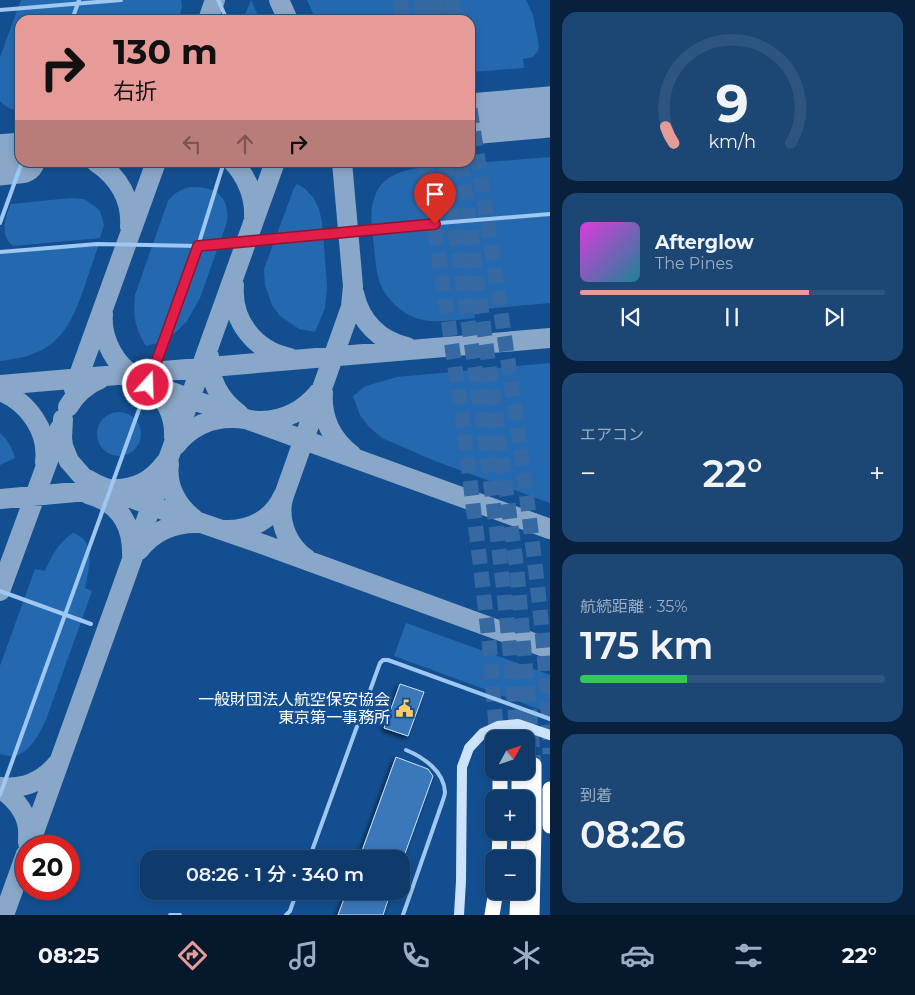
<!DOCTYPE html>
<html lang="ja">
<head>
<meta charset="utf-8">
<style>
	body { margin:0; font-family:Montserrat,"Noto Sans JP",sans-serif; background:#1c4674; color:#f1f3f6; height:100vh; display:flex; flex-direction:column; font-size:19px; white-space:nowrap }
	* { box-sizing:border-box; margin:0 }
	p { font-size:16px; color:#9badc2 }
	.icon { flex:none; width:28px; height:28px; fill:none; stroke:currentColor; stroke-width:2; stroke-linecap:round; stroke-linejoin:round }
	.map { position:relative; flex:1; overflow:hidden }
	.side { display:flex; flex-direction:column; gap:12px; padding:12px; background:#08203b; width:365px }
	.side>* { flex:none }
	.banner { position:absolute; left:15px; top:15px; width:460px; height:152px; border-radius:15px; box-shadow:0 2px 8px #0003,0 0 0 1px #2e557f; background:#e69b98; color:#111; overflow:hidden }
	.needle { width:32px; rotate:50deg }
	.buttons { position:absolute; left:485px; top:730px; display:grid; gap:10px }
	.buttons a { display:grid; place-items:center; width:50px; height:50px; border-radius:10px; background:#0e3b6c; box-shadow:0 2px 8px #0003,0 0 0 1px #2e557f; font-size:25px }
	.speed { position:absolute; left:15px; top:835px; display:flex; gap:10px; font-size:25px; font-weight:700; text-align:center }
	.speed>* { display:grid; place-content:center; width:65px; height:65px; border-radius:50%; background:#0e3b6c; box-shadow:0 2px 8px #0003,0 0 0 1px #2e557f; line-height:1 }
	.speed .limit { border:8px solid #d22; background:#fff; color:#111 }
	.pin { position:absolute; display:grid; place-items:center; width:42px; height:42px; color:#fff; margin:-51px -21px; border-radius:50% 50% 50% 0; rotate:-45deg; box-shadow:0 0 5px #0007 }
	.pin .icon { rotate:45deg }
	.me { position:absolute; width:55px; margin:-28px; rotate:20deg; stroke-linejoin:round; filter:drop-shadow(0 0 4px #0008) }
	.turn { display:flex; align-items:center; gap:18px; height:105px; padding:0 15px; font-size:22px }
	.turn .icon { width:65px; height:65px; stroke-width:2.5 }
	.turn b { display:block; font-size:35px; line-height:42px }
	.lanes { display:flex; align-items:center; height:48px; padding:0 15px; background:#0003; justify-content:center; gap:25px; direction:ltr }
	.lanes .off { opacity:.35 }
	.big { font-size:38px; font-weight:600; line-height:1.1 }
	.side .tile { flex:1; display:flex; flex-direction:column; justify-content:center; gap:8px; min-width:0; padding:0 18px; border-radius:15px; background:#1c4674 }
	.side .dial { align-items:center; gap:0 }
	.dial svg { height:130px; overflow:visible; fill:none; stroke:#2e557f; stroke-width:7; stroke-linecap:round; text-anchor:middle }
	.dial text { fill:#f1f3f6; stroke:none }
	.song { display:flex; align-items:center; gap:15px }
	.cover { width:60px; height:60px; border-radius:8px; background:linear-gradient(135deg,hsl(300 70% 55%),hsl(190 70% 35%)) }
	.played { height:5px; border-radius:2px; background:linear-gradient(90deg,#e69b98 75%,#2e557f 75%) }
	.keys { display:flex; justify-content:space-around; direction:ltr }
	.heat { display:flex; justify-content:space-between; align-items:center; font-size:28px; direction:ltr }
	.charge { height:8px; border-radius:4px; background:linear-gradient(90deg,#34c759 35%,#2e557f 0) }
	.trip { position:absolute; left:140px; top:850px; width:270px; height:50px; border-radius:15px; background:#0e3b6c; box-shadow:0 2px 8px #0003,0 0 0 1px #2e557f; font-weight:600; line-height:50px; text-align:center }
	.dock { display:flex; height:80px; justify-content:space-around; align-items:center; background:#06182b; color:#9badc2 }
	.dock .icon { width:35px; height:35px }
	.dock .current { color:#e69b98 }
	.dock b { font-size:22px; color:#f1f3f6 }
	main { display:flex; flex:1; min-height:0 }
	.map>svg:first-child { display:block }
	.green { fill:#2469af }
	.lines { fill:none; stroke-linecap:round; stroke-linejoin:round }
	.taxiway { stroke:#89a7c8; stroke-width:20 }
	.runway { stroke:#89a7c8; stroke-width:51 }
	.building { fill:#3b78b9; stroke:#c5e1fd; filter:url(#shadow) }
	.highway-tunnel { stroke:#3669a1; stroke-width:15; stroke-dasharray:15 8; stroke-linecap:butt }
	.lane { stroke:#9ec7f2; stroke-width:4 }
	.secondary { stroke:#cde3fc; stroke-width:10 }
	.highway { stroke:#fff; stroke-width:15 }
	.route-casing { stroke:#92132f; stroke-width:12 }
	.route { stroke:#e11d48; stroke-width:9 }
	.labels { text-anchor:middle; stroke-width:5; stroke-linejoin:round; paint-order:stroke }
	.poi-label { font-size:16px; fill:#fff; stroke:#134f90; text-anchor:end }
</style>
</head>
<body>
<main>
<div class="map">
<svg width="550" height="915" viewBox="0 0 550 915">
	<defs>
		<filter id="shadow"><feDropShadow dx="-2.5" dy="2.5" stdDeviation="2.5" flood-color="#0009"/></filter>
	</defs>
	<rect width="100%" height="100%" fill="#134f90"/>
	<path class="green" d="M21,0h160l1,6 -3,14h-159v91c-8,-1 -15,-4 -20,-10v-44z
		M251,0l9,20h-17z
		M307,0h219l7,15 6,31 -2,6 -4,5 -10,2 1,9 -54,4v-52h-154z
		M550,157v146l-76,7 1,8c-20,2 -47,7 -64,-2 -12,-6 -21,-15 -28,-26 -2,-4 -4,-10 -5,-14 -2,-6 -2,-13 -3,-19 -1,-15 -5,-35 -3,-50 1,-5 3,-13 6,-18 9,-14 24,-18 39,-21z
		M297,184l7,4 9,9 6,12 3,13 5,64 -2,22 -10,24 -16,-3 -19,-13 -8,-11 -7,-20 -1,-16 30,-81z
		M191,187c25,-1 39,10 36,35l-27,76 -13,23 -11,11 -15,10 -15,4c-11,-18 -13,-29 -11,-51l33,-94c6,-8 13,-12 23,-14z
		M71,198l13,1 12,8 4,4 4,14 -4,13 -86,8c-14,-8 -10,-27 -3,-42z
		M99,244c-5,14 -10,29 -15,44 -16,47 -32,68 -84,73v-109z
		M550,363v140l-115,-42 -53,-23 -13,-11 -9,-12 -7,-19 13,-10 31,-9z
		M97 434a22 22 0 1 1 44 0a22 22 0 1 1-44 0Z
		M0,433c8,7 12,15 15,25l-15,7z
		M73,533c24,7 16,36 12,55l7,3 -45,126c-6,14 -15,34 -32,39 -4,1 -10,-1 -15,-2v-88l35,-97 10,2c7,-16 14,-29 28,-38z
		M406,623l144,52v38l-156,-57z"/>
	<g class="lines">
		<path class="taxiway" d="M279,0l9,20
			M208,20l7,-20
			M525,114l11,-3 14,-8
			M96,162c23,15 36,38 34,65
			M233,162c14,15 22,35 21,55
			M234,285c-3,36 21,66 56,73
			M354,293c6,28 25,48 53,54
			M103,314c-2,20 8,43 23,56 6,6 15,10 22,15 18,12 27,31 26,52
			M209,356c0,24 11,44 30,58
			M130,377l420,152
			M0,385l550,-47
			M74,389l82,-227
			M0,391c28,11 49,40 45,71
			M323,393c-2,25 9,47 29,62
			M68,407c8,-13 17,-22 32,-28
			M63,419l-1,19 1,8 6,15 14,16 15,8 54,21 110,38 288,105
			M176,445c14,-18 35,-28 58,-27 9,0 18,3 27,3 23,0 44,-11 58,-29
			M169,464c-3,22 8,42 25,55
			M112,489c23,1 40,-8 54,-27
			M88,494c31,8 45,31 44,62
			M0,499l108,-10
			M226,530c24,1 47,-11 57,-34
			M139,550c14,-18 34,-27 57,-27
			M307,559c-18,-12 -28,-34 -25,-56 1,-6 4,-13 6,-19l63,-177 2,-21 -11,-124
			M0,591l60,-163
			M0,787c23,3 43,-6 58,-24
			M0,788c12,8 24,21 27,35 2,6 1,14 1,20
			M29,846l246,-684
			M4,915l22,-61"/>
		<path class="runway" d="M470,119l80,-7
			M0,160l20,-2"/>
	</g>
	<path class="building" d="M400,684l24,8 -16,44 -24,-8z
		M396,757l32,12 5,7 -30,83h-44z
		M347,891h44l-8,24h-45z"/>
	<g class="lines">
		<path class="highway-tunnel" d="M400,0l3,20
			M421,0l3,20
			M436,0l3,20
			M452,0l3,20
			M470,109c18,114 35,229 51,344 13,100 26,200 29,301
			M425,162l38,260 18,149 8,70 8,98
			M445,162c27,191 59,384 72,577
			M461,162l56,408 17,195"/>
		<path class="lane" d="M218,0l9,20
			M0,10l121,-10
			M72,20l7,-20
			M0,223l22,-61
			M0,252l97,-8 101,2 180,-18 172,-14
			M0,591l91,33
			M0,795l198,-549 26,-84
			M309,859l71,-196 3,-3h5l162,59
			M170,915h10
			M286,915l4,-4 7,-20
			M403,915l39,-112c1,-3 3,-8 3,-11 -1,-21 -22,-35 -39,-42"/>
		<path class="secondary" d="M459,915l2,-34 1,-114 7,-19 14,-15 15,-7 20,-2 32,11"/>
		<path class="highway" d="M550,789v37
			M500,799v-28
			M519,799v-28
			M499,859l1,-28
			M518,859l1,-28
			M492,915l4,-24
			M517,915l1,-24
			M532,915l2,-87v-63"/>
	</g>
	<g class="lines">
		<defs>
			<path id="route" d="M148,385l50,-139 237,-22"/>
		</defs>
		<use href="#route" class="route-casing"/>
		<use href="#route" class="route"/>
	</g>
	<defs>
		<symbol id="civic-bare" viewBox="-9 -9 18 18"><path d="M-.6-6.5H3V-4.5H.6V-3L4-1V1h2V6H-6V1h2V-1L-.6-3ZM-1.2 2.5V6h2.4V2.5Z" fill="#ffca5f" stroke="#134f90" stroke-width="2.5" paint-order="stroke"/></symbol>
	</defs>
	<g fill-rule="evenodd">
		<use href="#civic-bare" x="392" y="696" width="25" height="25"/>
	</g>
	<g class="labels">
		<g class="poi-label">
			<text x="390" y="705">一般財団法人航空保安協会<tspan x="390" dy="18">東京第一事務所</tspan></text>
		</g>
	</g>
</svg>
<div class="buttons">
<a><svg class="needle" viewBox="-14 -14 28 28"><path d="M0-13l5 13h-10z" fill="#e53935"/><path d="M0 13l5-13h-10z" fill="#9badc2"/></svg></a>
<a>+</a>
<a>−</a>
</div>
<div class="speed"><div class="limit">20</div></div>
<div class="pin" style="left:435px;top:224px;background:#d93025"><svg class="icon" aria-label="arrive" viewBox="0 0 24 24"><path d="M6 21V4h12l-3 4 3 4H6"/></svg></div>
<svg class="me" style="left:148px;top:385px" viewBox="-20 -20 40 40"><circle r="17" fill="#e11d48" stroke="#fff" stroke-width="3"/><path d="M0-11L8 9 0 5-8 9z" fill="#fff"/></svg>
<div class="trip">08:26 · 1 分 · 340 m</div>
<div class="banner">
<div class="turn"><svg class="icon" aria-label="right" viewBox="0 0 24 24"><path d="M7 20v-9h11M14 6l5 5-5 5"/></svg><div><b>130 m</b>右折</div></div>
<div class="lanes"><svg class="icon off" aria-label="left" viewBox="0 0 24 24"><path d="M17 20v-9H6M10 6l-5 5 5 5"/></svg><svg class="icon off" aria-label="ahead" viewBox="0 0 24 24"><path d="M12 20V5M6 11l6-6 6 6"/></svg><svg class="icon" aria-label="right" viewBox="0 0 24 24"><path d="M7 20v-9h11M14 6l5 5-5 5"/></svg></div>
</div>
</div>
<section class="side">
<div class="tile dial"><svg viewBox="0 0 100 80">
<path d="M14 69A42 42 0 1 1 86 69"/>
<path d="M14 69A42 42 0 0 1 9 59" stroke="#e69b98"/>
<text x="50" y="56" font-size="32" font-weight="700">9</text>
<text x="50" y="72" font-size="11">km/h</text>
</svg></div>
<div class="tile">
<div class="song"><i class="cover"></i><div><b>Afterglow</b><p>The Pines</p></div></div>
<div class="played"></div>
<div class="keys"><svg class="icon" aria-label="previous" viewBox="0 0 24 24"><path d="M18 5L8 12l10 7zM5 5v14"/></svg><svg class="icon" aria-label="pause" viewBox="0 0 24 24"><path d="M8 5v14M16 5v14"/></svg><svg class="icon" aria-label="next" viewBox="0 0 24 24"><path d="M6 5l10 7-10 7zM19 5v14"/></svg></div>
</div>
<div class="tile"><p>エアコン</p>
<div class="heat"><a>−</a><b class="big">22°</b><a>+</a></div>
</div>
<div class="tile"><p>航続距離 · 35%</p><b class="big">175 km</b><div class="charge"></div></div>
<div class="tile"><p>到着</p><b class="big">08:26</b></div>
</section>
</main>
<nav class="dock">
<b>08:25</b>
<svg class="icon current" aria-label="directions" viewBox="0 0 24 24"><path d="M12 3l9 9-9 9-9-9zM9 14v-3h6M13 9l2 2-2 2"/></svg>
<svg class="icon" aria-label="music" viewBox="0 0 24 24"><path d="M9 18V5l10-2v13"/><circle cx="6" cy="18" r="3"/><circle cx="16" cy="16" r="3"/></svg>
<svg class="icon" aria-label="phone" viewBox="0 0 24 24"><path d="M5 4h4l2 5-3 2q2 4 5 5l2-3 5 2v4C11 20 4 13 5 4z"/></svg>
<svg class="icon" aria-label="climate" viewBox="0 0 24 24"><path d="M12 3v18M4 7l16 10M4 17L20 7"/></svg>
<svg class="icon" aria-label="car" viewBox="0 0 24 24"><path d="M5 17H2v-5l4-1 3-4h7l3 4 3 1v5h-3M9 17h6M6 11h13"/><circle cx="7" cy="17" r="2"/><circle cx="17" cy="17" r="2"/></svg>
<svg class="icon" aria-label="filters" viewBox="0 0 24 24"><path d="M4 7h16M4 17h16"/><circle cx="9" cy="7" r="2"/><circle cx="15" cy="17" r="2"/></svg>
<b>22°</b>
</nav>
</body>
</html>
